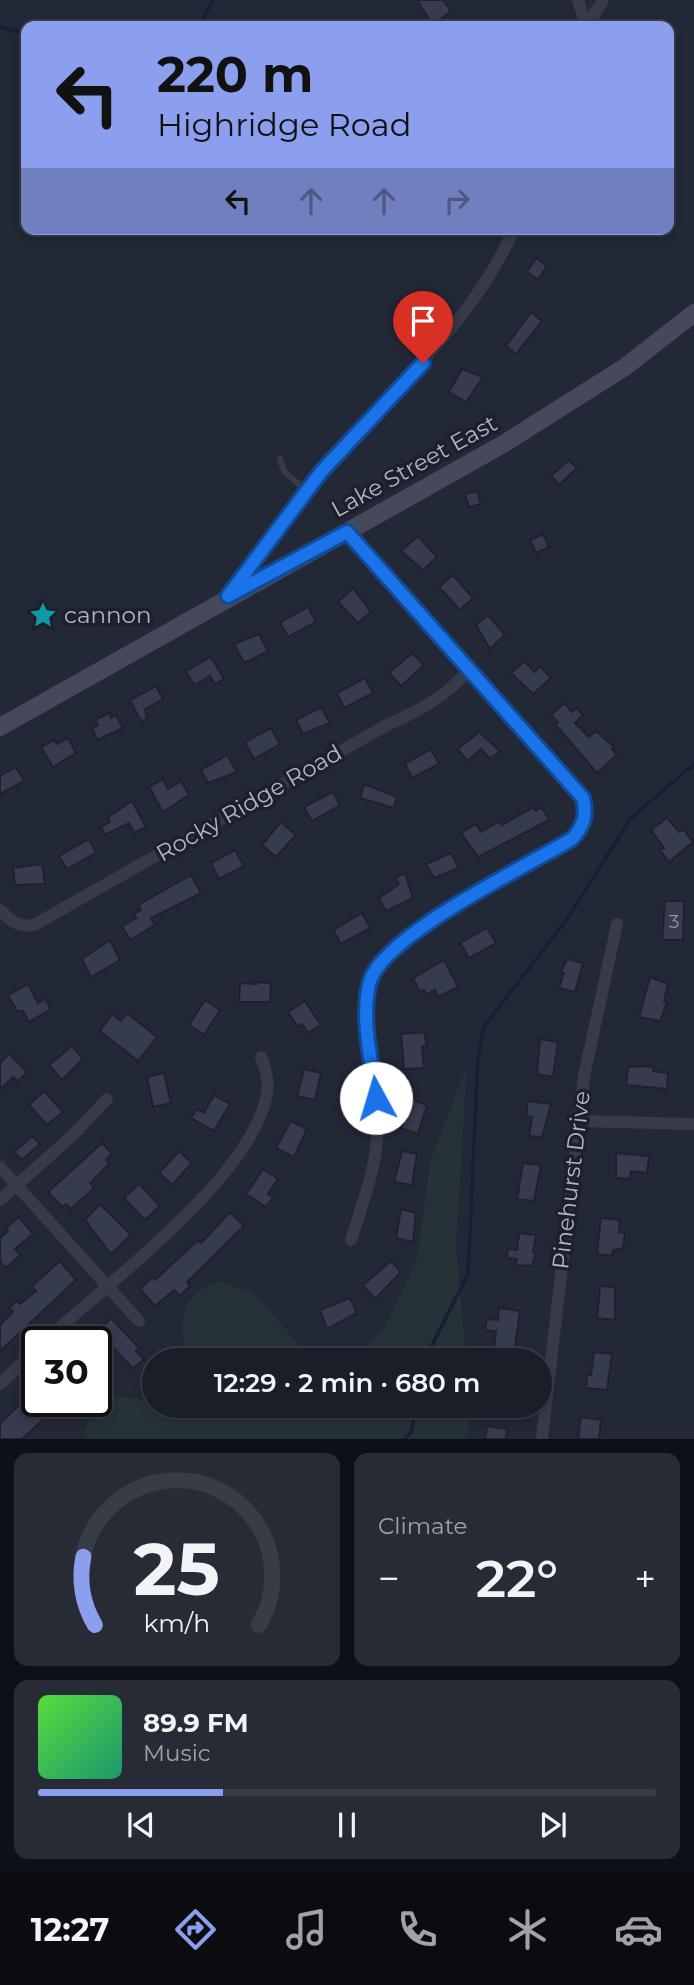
<!DOCTYPE html>
<html lang="en">
<head>
<meta charset="utf-8">
<style>
	body { margin:0; font-family:Montserrat,sans-serif; background:#272b35; color:#f1f3f6; height:100vh; display:flex; flex-direction:column; font-size:26px; white-space:nowrap }
	* { box-sizing:border-box; margin:0 }
	p { font-size:23px; color:#9fa2a8 }
	.icon { flex:none; width:38px; height:38px; fill:none; stroke:currentColor; stroke-width:2; stroke-linecap:round; stroke-linejoin:round }
	.map { position:relative; height:1439px; overflow:hidden }
	.panel { display:flex; flex-direction:column; gap:14px; padding:14px; background:#0e1017; flex:1 }
	.panel>* { flex:none }
	.banner { position:absolute; left:21px; top:21px; width:653px; height:214px; border-radius:14px; box-shadow:0 4px 10px #0003,0 0 0 2px #383c46; background:#8c9fee; color:#111; overflow:hidden }
	.speed { position:absolute; left:21px; top:1326px; display:flex; gap:14px; font-size:35px; font-weight:700; text-align:center }
	.speed>* { display:grid; place-content:center; width:91px; height:91px; border-radius:50%; background:#1a1e29; box-shadow:0 4px 10px #0003,0 0 0 2px #383c46; line-height:1 }
	.speed .limit { border:4px solid #111; border-radius:10px; background:#fff; color:#111 }
	.pin { position:absolute; display:grid; place-items:center; width:60px; height:60px; color:#fff; margin:-72px -30px; border-radius:50% 50% 50% 0; rotate:-45deg; box-shadow:0 0 7px #0007 }
	.pin .icon { rotate:45deg }
	.me { position:absolute; width:77px; margin:-38px; rotate:354deg; stroke-linejoin:round; filter:drop-shadow(0 0 5px #0008) }
	.turn { display:flex; align-items:center; gap:24px; height:147px; padding:0 21px; font-size:32px }
	.turn .icon { width:91px; height:91px; stroke-width:2.5 }
	.turn b { display:block; font-size:49px; line-height:60px }
	.lanes { display:flex; align-items:center; height:66px; padding:0 21px; background:#0003; justify-content:center; gap:35px; direction:ltr }
	.lanes .off { opacity:.35 }
	.big { font-size:52px; font-weight:600; line-height:1.1 }
	.panel .widget { flex:1; display:flex; flex-direction:column; justify-content:center; gap:10px; min-width:0; padding:0 24px; border-radius:14px; background:#272b35 }
	.panel .dial { align-items:center; gap:0 }
	.dial svg { height:182px; overflow:visible; fill:none; stroke:#383c46; stroke-width:7; stroke-linecap:round; text-anchor:middle }
	.dial text { fill:#f1f3f6; stroke:none }
	.song { display:flex; align-items:center; gap:21px }
	.cover { width:84px; height:84px; border-radius:10px; background:linear-gradient(135deg,hsl(110 70% 55%),hsl(160 70% 35%)) }
	.played { height:7px; border-radius:4px; background:linear-gradient(90deg,#8c9fee 30%,#383c46 30%) }
	.keys { display:flex; justify-content:space-around; direction:ltr }
	.heat { display:flex; justify-content:space-between; align-items:center; font-size:38px; direction:ltr }
	.panel .tiles { flex:1; display:grid; gap:14px; grid-template-columns:1fr 1fr }
	.widget:last-child { grid-column:span 2 }
	.trip { position:absolute; left:142px; top:1348px; width:410px; height:70px; border-radius:35px; background:#1a1e29; box-shadow:0 4px 10px #0003,0 0 0 2px #383c46; font-weight:600; line-height:70px; text-align:center }
	.menu { display:flex; height:112px; justify-content:space-around; align-items:center; background:#0a0c10; color:#9fa2a8 }
	.menu .icon { width:49px; height:49px }
	.menu .selected { color:#8c9fee }
	.menu b { font-size:32px; color:#f1f3f6 }
	.map>svg:first-child { display:block }
	.green { fill:#253238 }
	.lines { fill:none; stroke-linecap:round; stroke-linejoin:round }
	.stream { stroke:#181e34; stroke-width:3.5 }
	.building { fill:#363b4e; stroke:#1e222f; stroke-width:2 }
	.lane { stroke:#373a48; stroke-width:6 }
	.street { stroke:#373a48; stroke-width:12 }
	.secondary { stroke:#45495b; stroke-width:18 }
	.route-casing { stroke:#114b97; stroke-width:18 }
	.route { stroke:#1a73e8; stroke-width:12 }
	.labels { text-anchor:middle; stroke-width:7; stroke-linejoin:round; paint-order:stroke }
	.number-label { font-size:19px; fill:#9094a4 }
	.street-label { font-size:23px; fill:#b1b5c4; stroke:#1c202d }
	.poi-label { font-size:23px; fill:#b1b5c4; stroke:#1c202d; text-anchor:start }
</style>
</head>
<body>
<div class="map">
<svg width="694" height="1439" viewBox="0 0 694 1439">
	<rect width="100%" height="100%" fill="#232837"/>
	<path class="green" d="M467,1065l-11,180 10,115h-112l30,-31 33,-69 13,-97z
		M219,1281l34,12 53,59 16,8h-136c-5,-40 -10,-62 33,-79z
		M125,1397l29,5v3l22,6 3,-6h291l-3,34h-383l8,-31 17,-9z"/>
	<g class="lines">
		<path class="stream" d="M199,26l14,-26
			M0,27l26,7
			M429,1360l3,-15 36,-71 10,-216 5,-30 84,-109 64,-101 63,-54
			M405,1439l6,-7 6,-27"/>
	</g>
	<path class="building" d="M417,0h26l8,11 -18,14z
		M536,258l11,8 -9,14 -11,-8z
		M531,312l11,9 -26,33 -10,-8z
		M462,369l21,8 -17,25 -17,-10z
		M569,460l8,8 -18,17 -8,-9z
		M477,491l4,13 -12,3 -4,-13z
		M543,534l6,13 -13,6 -6,-13z
		M418,536l19,21 -14,13 -22,-19z
		M453,575l20,23 -13,12 -21,-23z
		M353,588l18,24 -13,11 -20,-21z
		M308,607l8,15 -28,15 -8,-15z
		M488,615l17,20 -15,14 -14,-24z
		M259,634l9,17 -24,12 -10,-19z
		M412,653l12,12 -23,21 -12,-13z
		M211,657l13,22 -9,5 -5,-8 -16,9 -8,-14z
		M525,661l9,11 6,-6 11,12 -18,16 -22,-21z
		M365,678l8,15 -29,15 -7,-15z
		M156,686l7,13 -18,10 2,10 -6,2 -11,-21z
		M564,703l8,9 5,-4 6,7 -8,8 14,14 7,-6 18,16 -2,2 5,6 -20,18 -42,-49 3,-2 -7,-7z
		M321,707l9,16 -27,11 -7,-14z
		M109,713l2,5 5,-3 7,13 -26,12 -5,-12 6,-3 -3,-5z
		M271,728l9,16 -26,15 -9,-17z
		M479,732l21,19 -10,8 -9,-10 -14,12 -9,-12z
		M68,738l8,15 -23,14 -12,-20 13,-7 3,4z
		M431,749l8,15 -27,14 -7,-14z
		M227,755l10,17 -29,11 -7,-13z
		M16,767l8,14 -24,13v-18z
		M163,779l5,10 13,-8 8,14 -26,17 -14,-25z
		M364,784l33,13 -3,11 -34,-10z
		M333,792l7,13 -28,16 -8,-14z
		M132,801l14,26 -12,6 -5,-10 -24,12 -4,-8 9,-5 -2,-5z
		M534,807l2,4 6,-4 7,13 -71,37 -17,-24 15,-9 5,8 19,-11 2,4z
		M667,818l12,14 4,-3 10,13 -24,20 -9,-12 4,-2 -13,-18z
		M281,822l15,13 -20,22 -14,-12z
		M89,839l7,14 -29,16 -8,-13z
		M235,850l9,16 -25,13 -8,-16z
		M451,853l8,15 -25,10 -8,-14z
		M42,864l3,20 -30,1 -2,-17z
		M405,873l8,25 -27,13 -7,-13 20,-14 -4,-6z
		M191,875l10,18 -50,25 4,7 -25,15 -8,-14 14,-8 -2,-4 7,-4 -3,-5z
		M665,901h19l-1,39h-21z
		M362,913l8,15 -29,16 -8,-14z
		M487,928l9,15 -27,15 -9,-15z
		M110,940l10,20 -29,17 -9,-18z
		M567,959l16,4 -8,29 -16,-4 5,-15 -3,-1z
		M444,960l14,27 -20,10 -3,-7 -9,5 -2,-5 -4,2 -7,-14z
		M650,977l18,7 -4,17 3,1 -7,19 -21,-4z
		M257,982l14,1 -1,19h-31l1,-19 17,1z
		M28,984l10,19 7,-4 6,10 -22,13 -6,-11h-6l-9,-16z
		M205,1000l15,10 -16,25 -15,-10z
		M305,1001l16,24 -13,8 -6,-9 -4,3 -10,-15z
		M127,1013l30,24 -19,24 -38,-30 12,-17 9,7z
		M424,1032l3,14h-5l2,22 -20,1 -3,-35z
		M540,1039l18,3 -5,35 -16,-3z
		M72,1046l11,13 -21,21 -13,-15z
		M9,1054l18,18 -9,9 -5,-4 -13,13v-27z
		M644,1066l9,1v4l15,2 -1,16 -41,-4 2,-18z
		M304,1069l17,4 -6,27 -18,-4z
		M164,1073l7,30 -18,4 -6,-30z
		M44,1091l19,21 -16,13 -18,-20z
		M214,1095l16,9 -16,27 -23,-13 6,-9 7,4z
		M413,1100l14,5 -9,29 -17,-6z
		M528,1101l23,3 -9,33 -13,-1 3,-19 -6,-1z
		M291,1121l16,8 -13,28 -18,-9z
		M32,1136l8,8 -18,16 -8,-8z
		M102,1143l10,11 -6,6 4,3 -20,20 4,5 -23,21 -5,-5 -4,3 -14,-15z
		M179,1151l13,12 -20,22 -13,-12z
		M402,1151l15,3 -5,31 -18,-3z
		M616,1153l33,3 -2,17 -16,-2 -1,8 -14,-1z
		M523,1163l18,2 -7,36 -17,-2z
		M263,1169l15,10 -10,15 5,3 -7,10 -20,-13z
		M139,1184l21,22 -15,14 -21,-22z
		M100,1204l31,31 -20,19 -26,-34z
		M401,1209l15,4 -3,29 -17,-4z
		M230,1212l14,14 -57,56 3,4 -10,10 -6,-6 -19,16 -15,-17 13,-12 2,3 43,-40 3,3z
		M19,1217l14,17 -18,15 5,6 -14,13 -6,-6v-24l8,-7 -2,-3z
		M601,1218l19,2 -1,12 6,1 -2,15 -10,2 -1,6 -15,-2z
		M519,1233l17,2 -3,17 3,1 -4,13 -16,-1 1,-6 -10,-1 1,-9 9,1z
		M60,1261l16,19 -76,71v-26l13,-13 -4,-4 8,-7 3,3 16,-13 -4,-5z
		M391,1261l10,11 -26,27 -12,-14z
		M600,1286l15,1v33l-18,-2z
		M350,1298l7,15 -30,16 -7,-19z
		M499,1308l21,3 -6,42 -20,-5 2,-17 -11,-1 2,-11 11,1z
		M111,1318l28,30 -3,3 8,8 -11,10 -22,-24 -15,15v-18h-9z
		M594,1352l18,2 -5,36 -21,-2 1,-13h4z
		M25,1400l18,20 -21,19h-22v-16z
		M581,1417l20,3 -2,19h-21z
		M487,1426l20,3 -1,10h-21z"/>
	<g class="lines">
		<path class="lane" d="M280,459l4,12 22,20"/>
		<path class="street" d="M578,0l8,26
			M587,26l16,-26
			M347,532l236,266c4,17 1,28 -11,41 -42,25 -174,91 -196,128 -24,42 3,112 2,159 -1,40 -15,76 -27,114
			M228,596c37,-53 75,-105 118,-153 62,-68 130,-128 168,-214
			M0,910c11,11 18,18 34,15l353,-200c32,-14 58,-28 81,-54
			M578,1121l116,3
			M0,1167l139,154
			M0,1200l73,-65 34,-36
			M44,1342c61,-58 209,-164 223,-249 2,-13 -1,-24 -6,-36
			M0,1384l37,-35
			M542,1439l42,-363 33,-152"/>
		<path class="secondary" d="M0,727l505,-284 120,-76 69,-54"/>
	</g>
	<g class="lines">
		<defs>
			<path id="route" d="M376,1098c-4,-36 -16,-81 -6,-117 15,-47 157,-115 202,-142 12,-13 15,-24 11,-41l-236,-266 -119,64 93,-124 102,-109"/>
		</defs>
		<use href="#route" class="route-casing"/>
		<use href="#route" class="route"/>
	</g>
	<defs>
		<symbol id="sight-bare" viewBox="-9 -9 18 18"><path d="M0-6L1.8-2.2L6-1.7L2.9 1.2L3.7 5.4L0 3.3L-3.7 5.4L-2.9 1.2L-6-1.7L-1.8-2.2Z" fill="#0f9aa8" stroke="#1c202d" stroke-width="2.5" paint-order="stroke"/></symbol>
	</defs>
	<g fill-rule="evenodd">
		<use href="#sight-bare" x="24" y="596" width="38" height="38"/>
	</g>
	<g class="labels">
		<g class="number-label">
			<text x="674" y="928">3</text>
		</g>
		<g class="street-label">
			<text transform="translate(414 466) rotate(-29)" y="8">Lake Street East</text>
			<text transform="translate(249 803) rotate(-30)" y="8">Rocky Ridge Road</text>
			<text transform="translate(571 1180) rotate(-83)" y="8">Pinehurst Drive</text>
		</g>
		<g class="poi-label">
			<text x="64" y="623">cannon</text>
		</g>
	</g>
</svg>
<div class="speed"><div class="limit">30</div></div>
<div class="pin" style="left:423px;top:363px;background:#d93025"><svg class="icon" aria-label="arrive" viewBox="0 0 24 24"><path d="M6 21V4h12l-3 4 3 4H6"/></svg></div>
<svg class="me" style="left:376px;top:1098px" viewBox="-20 -20 40 40"><circle r="19" fill="#fff"/><path d="M0-13L10 11 0 6-10 11z" fill="#1a73e8"/></svg>
<div class="trip">12:29 · 2 min · 680 m</div>
<div class="banner">
<div class="turn"><svg class="icon" aria-label="left" viewBox="0 0 24 24"><path d="M17 20v-9H6M10 6l-5 5 5 5"/></svg><div><b>220 m</b>Highridge Road</div></div>
<div class="lanes"><svg class="icon" aria-label="left" viewBox="0 0 24 24"><path d="M17 20v-9H6M10 6l-5 5 5 5"/></svg><svg class="icon off" aria-label="ahead" viewBox="0 0 24 24"><path d="M12 20V5M6 11l6-6 6 6"/></svg><svg class="icon off" aria-label="ahead" viewBox="0 0 24 24"><path d="M12 20V5M6 11l6-6 6 6"/></svg><svg class="icon off" aria-label="right" viewBox="0 0 24 24"><path d="M7 20v-9h11M14 6l5 5-5 5"/></svg></div>
</div>
</div>
<section class="panel">
<div class="tiles">
<div class="widget dial"><svg viewBox="0 0 100 80">
<path d="M14 69A42 42 0 1 1 86 69"/>
<path d="M14 69A42 42 0 0 1 9 39" stroke="#8c9fee"/>
<text x="50" y="56" font-size="32" font-weight="700">25</text>
<text x="50" y="72" font-size="11">km/h</text>
</svg></div>
<div class="widget"><p>Climate</p>
<div class="heat"><a>−</a><b class="big">22°</b><a>+</a></div>
</div>
<div class="widget">
<div class="song"><i class="cover"></i><div><b>89.9 FM</b><p>Music</p></div></div>
<div class="played"></div>
<div class="keys"><svg class="icon" aria-label="previous" viewBox="0 0 24 24"><path d="M18 5L8 12l10 7zM5 5v14"/></svg><svg class="icon" aria-label="pause" viewBox="0 0 24 24"><path d="M8 5v14M16 5v14"/></svg><svg class="icon" aria-label="next" viewBox="0 0 24 24"><path d="M6 5l10 7-10 7zM19 5v14"/></svg></div>
</div>
</div>
</section>
<nav class="menu">
<b>12:27</b>
<svg class="icon selected" aria-label="directions" viewBox="0 0 24 24"><path d="M12 3l9 9-9 9-9-9zM9 14v-3h6M13 9l2 2-2 2"/></svg>
<svg class="icon" aria-label="music" viewBox="0 0 24 24"><path d="M9 18V5l10-2v13"/><circle cx="6" cy="18" r="3"/><circle cx="16" cy="16" r="3"/></svg>
<svg class="icon" aria-label="phone" viewBox="0 0 24 24"><path d="M5 4h4l2 5-3 2q2 4 5 5l2-3 5 2v4C11 20 4 13 5 4z"/></svg>
<svg class="icon" aria-label="climate" viewBox="0 0 24 24"><path d="M12 3v18M4 7l16 10M4 17L20 7"/></svg>
<svg class="icon" aria-label="car" viewBox="0 0 24 24"><path d="M5 17H2v-5l4-1 3-4h7l3 4 3 1v5h-3M9 17h6M6 11h13"/><circle cx="7" cy="17" r="2"/><circle cx="17" cy="17" r="2"/></svg>
</nav>
</body>
</html>
